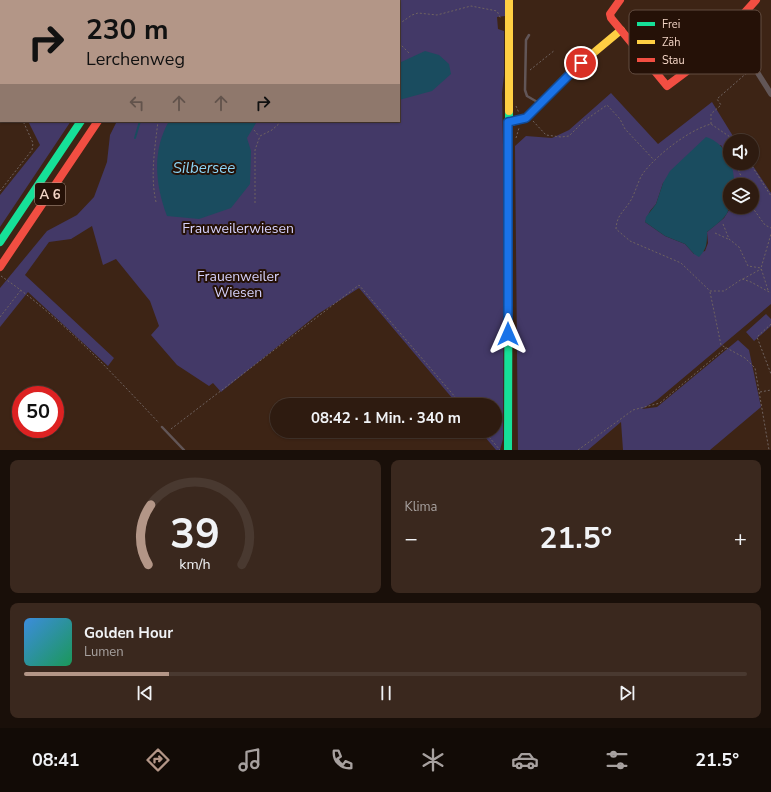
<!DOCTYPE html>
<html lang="de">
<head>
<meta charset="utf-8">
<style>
	body { margin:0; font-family:"Nunito Sans",sans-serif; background:#3a281e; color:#f1f3f6; height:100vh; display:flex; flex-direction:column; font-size:15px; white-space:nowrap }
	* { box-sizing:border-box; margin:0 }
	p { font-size:13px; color:#a7a19f }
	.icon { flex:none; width:22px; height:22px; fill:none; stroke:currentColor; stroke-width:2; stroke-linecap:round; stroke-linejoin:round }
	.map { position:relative; height:450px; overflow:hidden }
	.panel { display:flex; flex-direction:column; gap:10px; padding:10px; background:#190f09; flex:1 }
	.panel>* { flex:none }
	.hud { position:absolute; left:0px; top:0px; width:400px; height:122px; box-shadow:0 1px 3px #0004,0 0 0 1px #493930; background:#b39687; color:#111; overflow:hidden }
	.controls { position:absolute; left:723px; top:134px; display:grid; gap:8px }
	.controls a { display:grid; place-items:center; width:36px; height:36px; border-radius:50%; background:#2e1b10; box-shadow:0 1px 3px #0004,0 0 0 1px #493930; font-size:20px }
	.speed { position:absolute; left:12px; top:386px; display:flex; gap:8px; font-size:20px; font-weight:700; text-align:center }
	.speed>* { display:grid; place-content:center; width:52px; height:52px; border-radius:50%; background:#2e1b10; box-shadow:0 1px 3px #0004,0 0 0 1px #493930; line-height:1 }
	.speed .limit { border:6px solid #d22; background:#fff; color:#111 }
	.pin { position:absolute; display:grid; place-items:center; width:34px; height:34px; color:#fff; margin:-17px; border:2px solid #fff; border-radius:50%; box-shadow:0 1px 4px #0007 }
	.me { position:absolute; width:44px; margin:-22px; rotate:0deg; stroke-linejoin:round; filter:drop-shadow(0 0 3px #0008) }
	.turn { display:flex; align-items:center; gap:14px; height:84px; padding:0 20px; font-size:18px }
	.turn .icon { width:52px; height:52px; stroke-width:2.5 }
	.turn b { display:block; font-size:28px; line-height:34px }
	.lanes { display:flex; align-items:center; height:38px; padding:0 20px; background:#0003; justify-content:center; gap:20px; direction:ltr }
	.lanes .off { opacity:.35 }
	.big { font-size:30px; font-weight:700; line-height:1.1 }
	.panel .tile { flex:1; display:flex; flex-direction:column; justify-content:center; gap:6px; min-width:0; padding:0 14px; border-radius:8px; background:#3a281e }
	.panel .dial { align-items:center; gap:0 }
	.dial svg { height:104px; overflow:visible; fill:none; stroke:#493930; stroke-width:7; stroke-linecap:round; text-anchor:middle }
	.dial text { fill:#f1f3f6; stroke:none }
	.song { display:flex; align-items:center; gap:12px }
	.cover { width:48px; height:48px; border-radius:6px; background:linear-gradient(135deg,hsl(210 70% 55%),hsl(150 70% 35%)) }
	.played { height:4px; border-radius:2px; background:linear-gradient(90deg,#b39687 20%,#493930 20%) }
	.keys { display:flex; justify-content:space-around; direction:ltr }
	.heat { display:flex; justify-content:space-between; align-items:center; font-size:22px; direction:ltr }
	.panel .tiles { flex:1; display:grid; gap:10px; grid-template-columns:1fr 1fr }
	.tile:last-child { grid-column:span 2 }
	.trip { position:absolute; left:270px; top:398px; width:232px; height:40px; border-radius:20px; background:#2e1b10; box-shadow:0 1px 3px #0004,0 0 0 1px #493930; font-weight:700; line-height:40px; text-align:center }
	.tabs { display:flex; height:64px; justify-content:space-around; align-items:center; background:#120b06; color:#a7a19f }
	.tabs .icon { width:28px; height:28px }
	.tabs .on { color:#b39687 }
	.tabs b { font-size:18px; color:#f1f3f6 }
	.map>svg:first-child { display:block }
	.green { fill:#433967 }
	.water { fill:#1a4c5f }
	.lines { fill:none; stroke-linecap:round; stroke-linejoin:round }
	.stream { stroke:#1a4c5f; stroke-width:2 }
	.path { stroke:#6f6360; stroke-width:1; stroke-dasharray:2 2; stroke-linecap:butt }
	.lane { stroke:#625657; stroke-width:2.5 }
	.street { stroke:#625657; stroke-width:5.5 }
	.fast { stroke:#16e098; stroke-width:8 }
	.slow { stroke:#ffcf43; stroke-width:8 }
	.jam { stroke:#f24e42; stroke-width:8 }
	.route-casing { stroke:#114b97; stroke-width:10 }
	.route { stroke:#1a73e8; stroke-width:7 }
	.labels { text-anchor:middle; stroke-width:4; stroke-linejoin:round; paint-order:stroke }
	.shield { fill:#251107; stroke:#b49a8c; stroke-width:1 }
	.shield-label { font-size:13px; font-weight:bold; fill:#f2d4c5 }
	.park-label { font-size:14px; fill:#d5d2fc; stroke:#251107 }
	.water-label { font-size:15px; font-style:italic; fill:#8dd6f7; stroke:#251107 }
	.key { fill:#251107; stroke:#624c40; stroke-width:1 }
	.key-label { font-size:11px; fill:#f2d4c5 }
</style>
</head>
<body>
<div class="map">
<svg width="771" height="450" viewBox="0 0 771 450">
	<rect width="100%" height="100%" fill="#3d2415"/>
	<path class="green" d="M203,0h302v16l-8,1 1,12 6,2v44l-2,18 2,103 -1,243 -3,11h-4l-16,-19h15v-26h-37l-99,-117 -41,26 -97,78 -8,-9 -4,3 -32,-21 -26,-30 8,-9 -9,-25 -34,-42 -13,6 -11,-39 -21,13 -22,3 -24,33 89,83 -6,8 -80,-74 -28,35v-39l47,-57 30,-16 17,-18 13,-35 3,-27 7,-14h282v-120z
		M611,93l47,51 54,-42 24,39h-6v22l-9,-18 -58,38 -7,21 -6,7 -5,11 20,14 20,8 9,10 11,-3 3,-8 -1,-11 17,-14 7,-11h21v-22h-18l-4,-22h21l20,30v111l-114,96 -15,9 15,-2 81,-67 11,10 12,57 -51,43h-87l-2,-28 -33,28h-70l-3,-304 11,-10 26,2 17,-8z
		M28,121h43l-71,106v-32l40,-50z
		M766,314l5,5v7l-17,15 -8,-9z"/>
	<path class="water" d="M425,51l14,4 10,9 2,10 -19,17 -33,9v-37z
		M169,121h94l-7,2 -9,15 4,13 -1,33 -19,24 -32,11 -32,-3c-12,-32 -15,-65 2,-95z
		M706,137c20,6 29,29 28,48h-4c0,29 1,28 -23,47 0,11 0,17 -8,25l-5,-3 -9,-10 -20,-8 -20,-14 1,-5 10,-13 7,-21 7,-12z"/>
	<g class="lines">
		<path class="stream" d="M262,1l2,-1
			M135,138l5,-17"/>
		<path class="path" d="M399,24l13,-9 6,-2 19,2 34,-9 26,5 4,8
			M399,43l10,10
			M530,70l25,-20
			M0,72l1,2
			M0,103l1,-1
			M516,106l3,7
			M533,121l13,14 15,2 8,-1 15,-15 23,-16 13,14 5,10 29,31
			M711,124v-10l10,-9 -4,-6 32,-28
			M254,130l5,6
			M516,138l3,-10
			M736,141l-25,-17c-22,6 -53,30 -67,48 -6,8 -8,19 -13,28 -7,12 -14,14 -15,29l14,12 51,22 29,28h14l18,-12 9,3 20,11
			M750,163l21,33
			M733,164l4,3 8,18
			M0,191l32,-41 1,-7 -10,-22
			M156,202c-6,-27 -1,-54 2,-81
			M255,203v-53l5,-14 12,-6 10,-9
			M752,207l13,18 6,3
			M723,224l6,15 10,8 9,19 13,2
			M715,233l13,6
			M1,276c60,41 109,95 158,147
			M743,279l18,-10
			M768,290l-7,-22 10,-34
			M710,292l11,53 24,13 10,10 14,82
			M0,317l21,-27
			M771,324l-14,13 14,37
			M760,392l11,-2
			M171,429l188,-144 103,120
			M484,431l16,19
			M578,450l55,-40 27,-7 67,-56"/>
		<path class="lane" d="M529,35l-3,5 -1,50 2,6 12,7
			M162,427l22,23"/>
		<path class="street" d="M726,34l28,33 17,27"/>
		<path class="fast" d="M0,242l81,-121
			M508,450l1,-339"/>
		<path class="slow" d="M159,1l1,-1
			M509,111v-111
			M508,123l18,-5 47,-48 48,-40"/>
		<path class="jam" d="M175,0v1
			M620,0l-10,14 1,4 56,68 36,-27 53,-59
			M0,267l98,-146"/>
	</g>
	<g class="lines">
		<defs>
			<path id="route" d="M508,334v-212l18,-4 55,-55"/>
		</defs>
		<use href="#route" class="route-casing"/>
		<use href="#route" class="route"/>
	</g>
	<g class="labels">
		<rect class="shield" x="35" y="183" width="30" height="22" rx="3"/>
		<g class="shield-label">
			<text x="50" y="199">A 6</text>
		</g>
		<g class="park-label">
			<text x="238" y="233">Frauweilerwiesen</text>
			<text x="238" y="281">Frauenweiler<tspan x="238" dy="16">Wiesen</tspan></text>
		</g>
		<g class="water-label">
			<text x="204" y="173">Silbersee</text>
		</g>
	</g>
	<rect x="629" y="10" width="132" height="64" rx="6" class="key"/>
	<rect x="637" y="22" width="18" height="4" fill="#16e098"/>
	<rect x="637" y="40" width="18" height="4" fill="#ffcf43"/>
	<rect x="637" y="58" width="18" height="4" fill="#f24e42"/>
	<g class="key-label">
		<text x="662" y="28">Frei</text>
		<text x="662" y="46">Zäh</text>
		<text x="662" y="64">Stau</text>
	</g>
</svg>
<div class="controls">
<a><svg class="icon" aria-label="sound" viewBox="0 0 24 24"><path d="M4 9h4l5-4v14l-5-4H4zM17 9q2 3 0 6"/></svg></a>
<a><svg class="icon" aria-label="layers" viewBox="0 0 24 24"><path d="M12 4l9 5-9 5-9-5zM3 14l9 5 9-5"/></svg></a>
</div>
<div class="speed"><div class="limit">50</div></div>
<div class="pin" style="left:581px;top:63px;background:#d93025"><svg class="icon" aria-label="arrive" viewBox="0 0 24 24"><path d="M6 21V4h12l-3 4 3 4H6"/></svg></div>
<svg class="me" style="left:508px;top:334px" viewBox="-20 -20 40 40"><path d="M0-17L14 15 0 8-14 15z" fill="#1a73e8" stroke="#fff" stroke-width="4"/></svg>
<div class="trip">08:42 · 1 Min. · 340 m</div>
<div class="hud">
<div class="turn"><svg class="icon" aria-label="right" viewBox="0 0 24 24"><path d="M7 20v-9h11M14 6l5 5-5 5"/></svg><div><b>230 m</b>Lerchenweg</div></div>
<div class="lanes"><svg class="icon off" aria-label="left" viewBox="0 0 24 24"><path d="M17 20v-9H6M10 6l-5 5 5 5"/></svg><svg class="icon off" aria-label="ahead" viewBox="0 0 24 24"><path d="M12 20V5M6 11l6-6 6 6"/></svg><svg class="icon off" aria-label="ahead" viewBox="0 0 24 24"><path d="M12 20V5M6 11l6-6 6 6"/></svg><svg class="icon" aria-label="right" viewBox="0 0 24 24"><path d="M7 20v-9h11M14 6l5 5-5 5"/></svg></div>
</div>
</div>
<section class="panel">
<div class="tiles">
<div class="tile dial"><svg viewBox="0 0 100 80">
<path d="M14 69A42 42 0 1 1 86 69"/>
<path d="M14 69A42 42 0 0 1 16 23" stroke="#b39687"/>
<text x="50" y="56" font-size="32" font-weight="700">39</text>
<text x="50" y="72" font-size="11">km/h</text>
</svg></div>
<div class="tile"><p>Klima</p>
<div class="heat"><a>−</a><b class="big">21.5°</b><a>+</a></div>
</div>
<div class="tile">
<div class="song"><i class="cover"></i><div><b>Golden Hour</b><p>Lumen</p></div></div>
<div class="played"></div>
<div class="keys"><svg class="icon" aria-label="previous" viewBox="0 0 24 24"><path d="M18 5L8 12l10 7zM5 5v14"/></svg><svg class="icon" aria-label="pause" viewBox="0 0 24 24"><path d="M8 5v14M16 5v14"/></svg><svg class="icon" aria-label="next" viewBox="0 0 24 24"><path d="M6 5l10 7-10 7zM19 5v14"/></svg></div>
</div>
</div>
</section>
<nav class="tabs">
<b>08:41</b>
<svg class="icon on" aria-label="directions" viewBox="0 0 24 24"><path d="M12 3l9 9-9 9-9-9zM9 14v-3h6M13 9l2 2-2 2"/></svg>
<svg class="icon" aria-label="music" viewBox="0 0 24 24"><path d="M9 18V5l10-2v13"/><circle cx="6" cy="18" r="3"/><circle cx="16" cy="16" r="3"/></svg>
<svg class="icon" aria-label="phone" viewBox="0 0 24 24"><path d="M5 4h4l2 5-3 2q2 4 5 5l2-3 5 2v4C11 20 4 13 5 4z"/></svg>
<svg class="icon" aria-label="climate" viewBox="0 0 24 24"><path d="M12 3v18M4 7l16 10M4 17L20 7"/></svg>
<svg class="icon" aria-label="car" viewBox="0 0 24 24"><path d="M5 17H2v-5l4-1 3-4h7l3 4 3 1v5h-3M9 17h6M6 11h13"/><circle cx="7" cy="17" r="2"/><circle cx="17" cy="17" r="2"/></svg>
<svg class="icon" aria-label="filters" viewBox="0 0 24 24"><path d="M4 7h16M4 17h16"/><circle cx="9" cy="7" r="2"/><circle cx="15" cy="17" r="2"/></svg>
<b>21.5°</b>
</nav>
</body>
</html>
